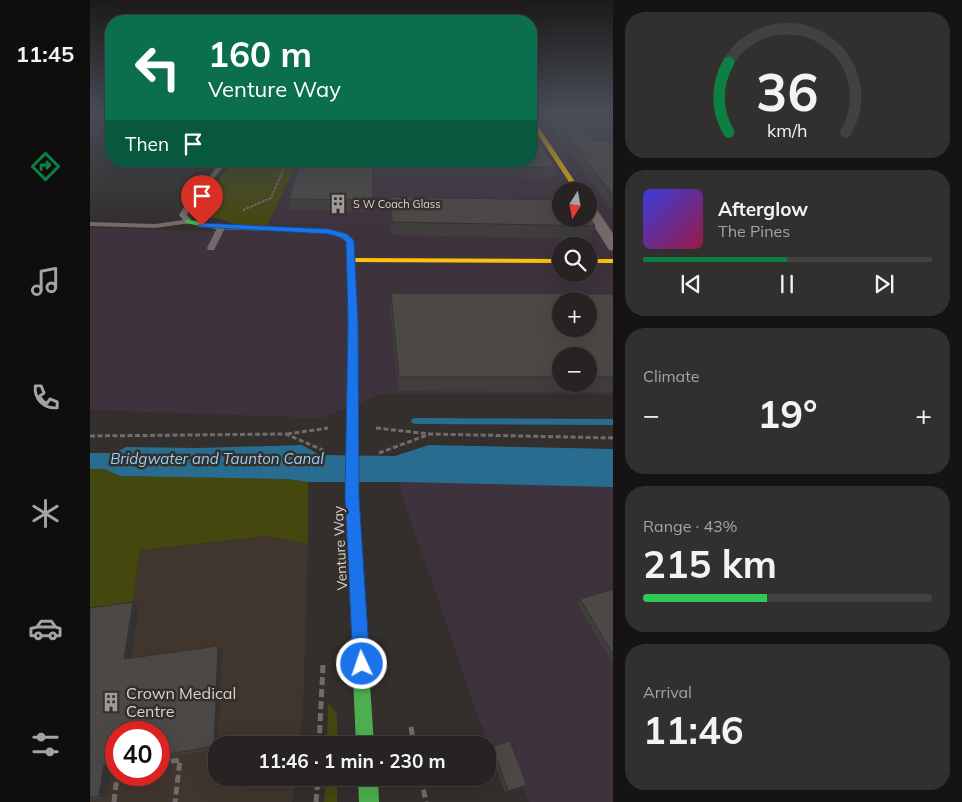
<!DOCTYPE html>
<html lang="en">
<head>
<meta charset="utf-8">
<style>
	body { margin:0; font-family:Mulish,sans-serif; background:#322f2f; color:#f1f3f6; height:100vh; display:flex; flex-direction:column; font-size:19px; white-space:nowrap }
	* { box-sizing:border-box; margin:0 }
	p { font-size:16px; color:#a4a4a5 }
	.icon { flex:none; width:28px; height:28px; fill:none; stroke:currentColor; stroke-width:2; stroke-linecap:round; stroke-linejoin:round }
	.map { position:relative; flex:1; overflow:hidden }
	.drawer { display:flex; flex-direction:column; gap:12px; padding:12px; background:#151313; width:349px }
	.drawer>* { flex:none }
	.guide { position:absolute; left:15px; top:15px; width:432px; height:152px; border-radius:20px; box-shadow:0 5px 20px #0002,0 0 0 1px #424040; background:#0b6e4f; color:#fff; overflow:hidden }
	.needle { width:32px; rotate:191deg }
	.fabs { position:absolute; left:462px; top:182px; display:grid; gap:10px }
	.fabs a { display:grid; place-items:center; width:45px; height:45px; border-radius:50%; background:#262322; box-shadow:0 5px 20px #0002,0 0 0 1px #424040; font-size:25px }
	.speed { position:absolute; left:15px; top:721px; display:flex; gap:10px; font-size:25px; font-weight:700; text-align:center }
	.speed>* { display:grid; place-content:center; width:65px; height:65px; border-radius:50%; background:#262322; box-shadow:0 5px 20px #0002,0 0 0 1px #424040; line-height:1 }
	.speed .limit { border:8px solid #d22; background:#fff; color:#111 }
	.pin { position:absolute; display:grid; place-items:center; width:42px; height:42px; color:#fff; margin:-51px -21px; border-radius:50% 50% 50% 0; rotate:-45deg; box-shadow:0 0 5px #0007 }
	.pin .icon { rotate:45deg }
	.me { position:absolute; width:55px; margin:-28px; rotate:357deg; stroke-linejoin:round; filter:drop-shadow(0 0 4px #0008) }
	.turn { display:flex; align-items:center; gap:18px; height:105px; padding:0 20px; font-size:22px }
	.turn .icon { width:65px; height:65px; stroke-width:2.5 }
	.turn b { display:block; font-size:35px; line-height:42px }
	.then { display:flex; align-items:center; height:48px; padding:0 20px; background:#0003; gap:10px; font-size:19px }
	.big { font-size:38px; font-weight:700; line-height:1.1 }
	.drawer .tile { flex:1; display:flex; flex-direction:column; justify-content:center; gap:8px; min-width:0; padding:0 18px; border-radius:20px; background:#322f2f }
	.drawer .dial { align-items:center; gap:0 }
	.dial svg { height:130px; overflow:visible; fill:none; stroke:#424040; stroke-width:7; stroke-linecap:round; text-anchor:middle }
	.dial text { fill:#f1f3f6; stroke:none }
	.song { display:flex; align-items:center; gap:15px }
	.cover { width:60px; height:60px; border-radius:8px; background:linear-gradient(135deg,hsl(240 70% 55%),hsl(340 70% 35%)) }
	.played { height:5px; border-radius:2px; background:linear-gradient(90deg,#0b8043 50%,#424040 50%) }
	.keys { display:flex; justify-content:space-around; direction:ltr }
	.heat { display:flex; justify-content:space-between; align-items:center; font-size:28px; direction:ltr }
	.charge { height:8px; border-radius:4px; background:linear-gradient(90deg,#34c759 43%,#424040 0) }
	.trip { position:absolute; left:118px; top:736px; width:288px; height:50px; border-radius:20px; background:#262322; box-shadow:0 5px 20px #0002,0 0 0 1px #424040; font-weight:700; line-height:50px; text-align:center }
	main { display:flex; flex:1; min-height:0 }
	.tab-bar { display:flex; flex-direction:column; width:90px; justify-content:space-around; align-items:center; background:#0f0e0e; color:#a4a4a5 }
	.tab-bar .icon { width:35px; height:35px }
	.tab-bar .active { color:#0b8043 }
	.tab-bar b { font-size:22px; color:#f1f3f6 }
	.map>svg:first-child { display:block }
	.built { fill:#41362e; fill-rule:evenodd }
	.industrial { fill:#3e323d; fill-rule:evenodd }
	.green { fill:#45480e }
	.water { fill:#286d8f }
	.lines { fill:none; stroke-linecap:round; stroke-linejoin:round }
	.stream { fill:#286d8f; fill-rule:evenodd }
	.path-far3 { stroke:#736b6b; stroke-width:1; stroke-dasharray:2.5 1; stroke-linecap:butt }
	.path-far2 { stroke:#736b6b; stroke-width:2; stroke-dasharray:3 1; stroke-linecap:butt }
	.path-far1 { stroke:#736b6b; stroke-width:3; stroke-dasharray:5 2.5; stroke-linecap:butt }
	.path { stroke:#736b6b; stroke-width:5; stroke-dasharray:8 4; stroke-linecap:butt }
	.lane { fill:#746a69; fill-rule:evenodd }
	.street { fill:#746a69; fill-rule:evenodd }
	.fast { fill:#4caf50; fill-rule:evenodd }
	.slow { fill:#ffc107; fill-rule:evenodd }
	.jam { fill:#c62828; fill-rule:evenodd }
	.slow-bridge-far1 { stroke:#ffc107; stroke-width:11 }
	.slow-bridge { stroke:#ffc107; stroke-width:14 }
	.wall { fill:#403e3c; fill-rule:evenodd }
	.shaded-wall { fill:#343231 }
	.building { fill:#4b4846; stroke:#343231; fill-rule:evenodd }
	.route { fill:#1a73e8; stroke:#114b97 }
	.labels { text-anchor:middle; stroke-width:5; stroke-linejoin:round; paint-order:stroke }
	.far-poi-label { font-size:11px; fill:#d8d4d1; stroke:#352e2a; text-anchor:start }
	.street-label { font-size:14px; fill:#d8d4d1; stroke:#352e2a }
	.water-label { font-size:15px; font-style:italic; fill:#8dd1f9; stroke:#352e2a }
	.near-poi-label { font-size:16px; fill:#d8d4d1; stroke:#352e2a; text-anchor:start }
</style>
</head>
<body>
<main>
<nav class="tab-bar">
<b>11:45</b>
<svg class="icon active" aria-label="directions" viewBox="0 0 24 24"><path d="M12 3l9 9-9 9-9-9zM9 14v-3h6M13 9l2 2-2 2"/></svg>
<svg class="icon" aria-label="music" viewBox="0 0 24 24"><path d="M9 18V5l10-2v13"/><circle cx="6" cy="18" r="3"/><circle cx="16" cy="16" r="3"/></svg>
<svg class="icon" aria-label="phone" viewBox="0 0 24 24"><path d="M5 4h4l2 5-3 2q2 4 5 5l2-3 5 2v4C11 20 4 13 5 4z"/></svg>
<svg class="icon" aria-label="climate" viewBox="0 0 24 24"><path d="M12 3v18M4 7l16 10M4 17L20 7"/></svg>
<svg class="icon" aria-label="car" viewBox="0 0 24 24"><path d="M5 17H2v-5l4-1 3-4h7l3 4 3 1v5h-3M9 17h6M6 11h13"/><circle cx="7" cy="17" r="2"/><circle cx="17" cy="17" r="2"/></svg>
<svg class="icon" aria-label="filters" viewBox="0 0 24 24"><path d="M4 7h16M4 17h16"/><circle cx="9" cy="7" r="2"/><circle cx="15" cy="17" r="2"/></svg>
</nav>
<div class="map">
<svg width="524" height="802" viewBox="0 0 524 802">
	<rect width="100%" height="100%" fill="#322f2d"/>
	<path class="built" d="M178,536l40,8 -5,170 -4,31h-83v33h79l-3,24h-202v-191l42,-6 8,-55zM26,732h43v43h-43z"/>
	<path class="industrial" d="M441,111h82v284l-231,-1 -61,24 -231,-8v-183l121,5 5,-8 50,2 32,-65h233zM471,191h28v28h-28zM471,246h28v28h-28zM471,301h28v28h-28zM471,356h28v28h-28z
		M308,482l215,5v315h-84l-6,-15 -18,5 -34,-95z"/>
	<path class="green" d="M143,161h65l-31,65 -31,-1 -19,-7 -20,-1 11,-24z
		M0,469h15l15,7 168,3 20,3v62l-40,-8 -128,14 -8,55 -42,6z
		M238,703l9,11v31h-10z
		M236,778h11v24h-13z"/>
	<path class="water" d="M212,445l18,10 75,1 34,-11 185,4 -1,38 -215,-5h-90l-20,-3 -168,-3 -15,-7h-15v-16h24l12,-6 72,1z"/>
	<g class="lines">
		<path class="stream" d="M325,418l199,1v6l-199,-1 -3,-1 -1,-2 1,-2z"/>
		<path class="path-far3" d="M193,171l4,-10"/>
		<path class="path-far2" d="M153,210l28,-12 12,-28"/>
		<path class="path-far1" d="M286,428l54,6 184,4
			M197,434l41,-6
			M0,436l196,-2 39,17
			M289,453l51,-19"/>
		<path class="path" d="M321,727l3,18
			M229,745l4,-80
			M69,763l21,-3 -5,42
			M331,778l5,24
			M24,802l3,-27
			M226,802l2,-24"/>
		<path class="lane" d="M0,115h21v2h-21z
			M132,161h6l-38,47 -3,7 5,6 -1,2 -36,5 -65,-2v-4l65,2 28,-4 -4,-5 5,-8z
			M128,226l7,2 -11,22h-6l-1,-2z"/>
		<path class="street" d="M499,204l5,1 20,30v16l-5,-1 -20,-32z"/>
		<path class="fast" d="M95,219l31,6 113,4 18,5 6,5 5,82v117l-2,3h-8l-2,-3 2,-117 -2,-79 -5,-4 -13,-5 -112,-4 -31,-6z
			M270,646l6,2 2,6 6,91h-18l-4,-91 2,-6z
			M268,778h20l1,24h-20z"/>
		<path class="slow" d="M441,119l3,1 47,71h-6l-44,-67z
			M258,258l213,1v4l-210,-1h-3z
			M499,259h25v4h-25z"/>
		<path class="jam" d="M262,491l5,2 2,4 9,157 -2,6 -6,2 -6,-2 -2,-6 -7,-157 2,-4z"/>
		<path class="slow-bridge-far1" d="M262,438v22"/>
		<path class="slow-bridge" d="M262,459v38"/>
	</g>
	<path class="wall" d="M441,111h83v5h-42l21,25 21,1v71l-64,-88 -5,3 -8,-12 -6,-2v7l3,12 22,35 -3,10 -180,-3 -1,36 -82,-1 -1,-11 11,-38z
		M301,197l204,29 -5,13 -199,-4 -1,-26z
		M301,293l223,1v98l-216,-1 -8,-85zM471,356h28v28h-28z
		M524,589v77l-37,-63 3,-4z
		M43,602l6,6 -8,50 87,-12 4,5 -6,98 -57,10v-27h-43v35l-5,1 -5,30 -16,3v-193z
		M402,746l35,39 -22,7 -16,-44z"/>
	<path class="shaded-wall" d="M463,116l-3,9 -5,3 3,-9z
		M43,602l6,6 -9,56 -6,-5z
		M128,646l4,5 -4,94h-2v3l-2,-2z
		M14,765l7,3 -5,30 -7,-2z"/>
	<path class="building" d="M452,111h26l25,30 21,1v55l-61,-81 -5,3z
		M441,112v9l4,6 -3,3 24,38 -183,-3 -1,35 -83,-1 11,-38h231z
		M301,197l170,3v19h28v-2l6,9 -203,-4z
		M301,293l223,1v83h-25v-21h-28v21h-162zM471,301h28v28h-28z
		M524,589v67l-34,-57z
		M43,602l-9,57 94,-13 -4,100 -55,10v-24h-43v31l-12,2 -5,31 -9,2v-190z
		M420,741l17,44 -19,6 -16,-45z"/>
	<linearGradient id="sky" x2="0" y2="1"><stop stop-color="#1c1a19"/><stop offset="0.5" stop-color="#494d57"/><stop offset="1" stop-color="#494d57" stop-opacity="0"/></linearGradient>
	<rect width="524" height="224" fill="url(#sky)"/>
	<path class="route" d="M112,223l127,6 18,5 7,7 4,80 1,176 11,167 -2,6 -6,3 -7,-3 -2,-6 -8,-167 3,-176 -2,-79 -4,-4 -14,-4 -129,-7 -1,-1z"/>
	<defs>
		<symbol id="building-bare" viewBox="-9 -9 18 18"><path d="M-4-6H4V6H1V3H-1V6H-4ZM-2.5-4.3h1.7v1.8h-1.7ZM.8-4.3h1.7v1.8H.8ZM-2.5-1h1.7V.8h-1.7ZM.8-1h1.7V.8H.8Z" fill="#9e9a98" stroke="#352e2a" stroke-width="2.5" paint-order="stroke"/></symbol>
	</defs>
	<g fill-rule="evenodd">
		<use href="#building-bare" x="234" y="190" width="28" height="28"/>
		<use href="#building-bare" x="7" y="688" width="28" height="28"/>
	</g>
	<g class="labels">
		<g class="far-poi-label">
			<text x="263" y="208">S W Coach Glass</text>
		</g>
		<g class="street-label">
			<text transform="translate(250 548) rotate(-93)" y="5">Venture Way</text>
		</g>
		<g class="water-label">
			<text x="127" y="464">Bridgwater and Taunton Canal</text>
		</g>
		<g class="near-poi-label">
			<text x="36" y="699">Crown Medical<tspan x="36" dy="18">Centre</tspan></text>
		</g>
	</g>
</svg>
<div class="fabs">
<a><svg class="needle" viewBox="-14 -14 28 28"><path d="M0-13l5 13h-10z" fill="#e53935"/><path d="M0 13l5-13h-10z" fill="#a4a4a5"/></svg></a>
<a><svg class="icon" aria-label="search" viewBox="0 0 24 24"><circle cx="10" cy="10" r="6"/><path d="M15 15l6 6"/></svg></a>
<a>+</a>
<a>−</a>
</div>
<div class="speed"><div class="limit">40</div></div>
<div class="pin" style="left:112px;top:226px;background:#d93025"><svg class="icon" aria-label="arrive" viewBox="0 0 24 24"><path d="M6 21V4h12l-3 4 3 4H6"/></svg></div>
<svg class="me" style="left:272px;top:664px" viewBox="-20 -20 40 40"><circle r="17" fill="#1a73e8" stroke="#fff" stroke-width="3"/><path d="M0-11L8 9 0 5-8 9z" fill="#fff"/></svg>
<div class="trip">11:46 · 1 min · 230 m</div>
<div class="guide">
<div class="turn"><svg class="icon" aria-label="left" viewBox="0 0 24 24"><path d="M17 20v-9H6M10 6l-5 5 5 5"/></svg><div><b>160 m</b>Venture Way</div></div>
<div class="then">Then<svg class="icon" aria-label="arrive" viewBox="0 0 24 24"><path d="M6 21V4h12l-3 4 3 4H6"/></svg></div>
</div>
</div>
<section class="drawer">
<div class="tile dial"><svg viewBox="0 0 100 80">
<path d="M14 69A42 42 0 1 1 86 69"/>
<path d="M14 69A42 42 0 0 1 14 26" stroke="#0b8043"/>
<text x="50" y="56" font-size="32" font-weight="700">36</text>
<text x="50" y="72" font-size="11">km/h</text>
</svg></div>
<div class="tile">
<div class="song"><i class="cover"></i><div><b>Afterglow</b><p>The Pines</p></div></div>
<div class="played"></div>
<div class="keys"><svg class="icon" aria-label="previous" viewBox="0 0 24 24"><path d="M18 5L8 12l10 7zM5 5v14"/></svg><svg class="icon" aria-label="pause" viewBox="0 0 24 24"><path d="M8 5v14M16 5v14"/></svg><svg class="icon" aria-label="next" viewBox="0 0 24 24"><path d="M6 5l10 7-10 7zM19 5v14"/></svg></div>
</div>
<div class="tile"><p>Climate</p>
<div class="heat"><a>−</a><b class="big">19°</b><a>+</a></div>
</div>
<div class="tile"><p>Range · 43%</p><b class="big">215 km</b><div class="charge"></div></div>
<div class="tile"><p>Arrival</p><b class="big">11:46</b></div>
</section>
</main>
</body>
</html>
